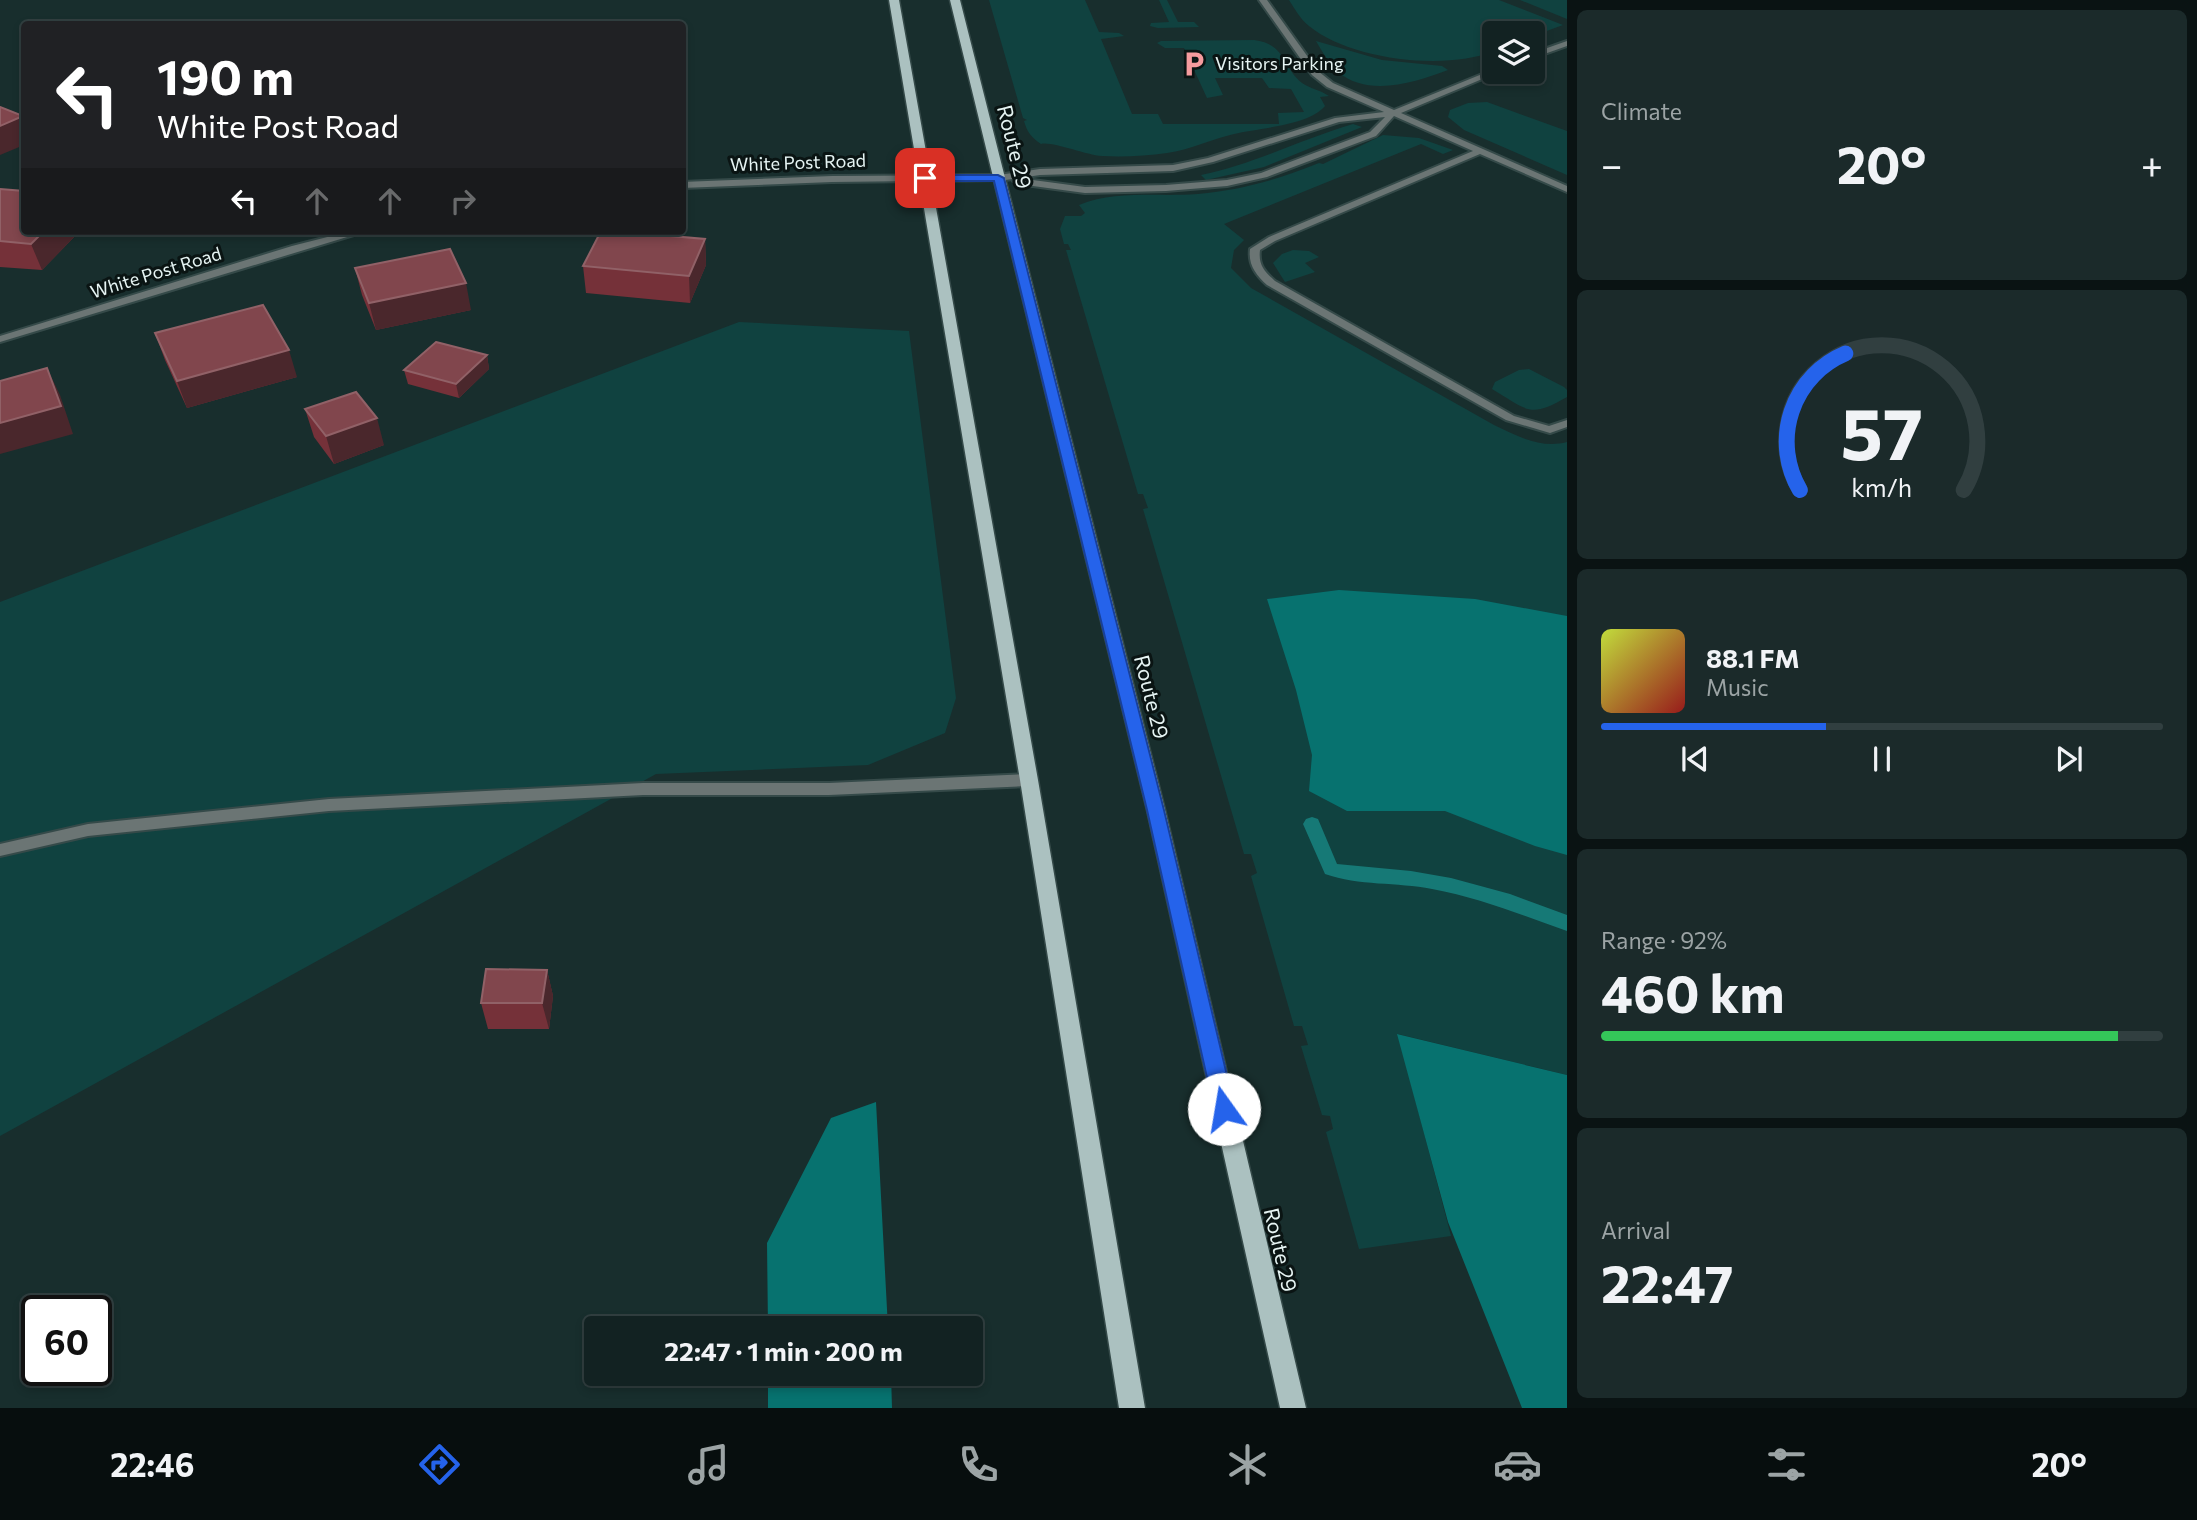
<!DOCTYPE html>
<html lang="en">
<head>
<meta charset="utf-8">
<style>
	body { margin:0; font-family:Commissioner,sans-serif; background:#1b2a2a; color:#f1f3f6; height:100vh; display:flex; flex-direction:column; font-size:26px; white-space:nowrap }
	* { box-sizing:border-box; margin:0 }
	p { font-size:23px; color:#9ca4a5 }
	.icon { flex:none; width:38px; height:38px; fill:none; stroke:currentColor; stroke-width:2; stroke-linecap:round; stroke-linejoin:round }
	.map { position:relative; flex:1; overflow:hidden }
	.panel { display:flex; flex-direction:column; gap:10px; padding:10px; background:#0a1313; width:630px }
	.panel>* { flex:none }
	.top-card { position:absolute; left:21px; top:21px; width:665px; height:214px; border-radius:7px; box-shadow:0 4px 10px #0003,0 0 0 2px #313f40; background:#202124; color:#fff; overflow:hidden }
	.controls { position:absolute; left:1482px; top:21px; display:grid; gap:14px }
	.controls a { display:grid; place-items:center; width:63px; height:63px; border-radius:7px; background:#122222; box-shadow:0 4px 10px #0003,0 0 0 2px #313f40; font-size:35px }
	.speed { position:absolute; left:21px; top:1295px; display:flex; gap:14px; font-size:35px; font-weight:700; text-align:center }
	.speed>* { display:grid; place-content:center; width:91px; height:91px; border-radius:50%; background:#122222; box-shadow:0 4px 10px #0003,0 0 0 2px #313f40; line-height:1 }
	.speed .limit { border:4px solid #111; border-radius:10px; background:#fff; color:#111 }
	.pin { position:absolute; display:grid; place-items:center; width:60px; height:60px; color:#fff; margin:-30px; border-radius:14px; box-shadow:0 4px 10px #0006 }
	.me { position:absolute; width:77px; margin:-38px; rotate:347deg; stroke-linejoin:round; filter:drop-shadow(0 0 5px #0008) }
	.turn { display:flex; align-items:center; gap:24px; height:147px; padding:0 21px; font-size:32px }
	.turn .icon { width:91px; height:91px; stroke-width:2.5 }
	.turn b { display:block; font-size:49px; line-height:60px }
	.lanes { display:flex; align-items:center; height:66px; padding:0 21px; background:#0003; justify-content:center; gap:35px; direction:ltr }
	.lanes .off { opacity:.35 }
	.big { font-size:52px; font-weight:700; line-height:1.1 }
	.panel .tile { flex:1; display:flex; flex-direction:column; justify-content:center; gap:10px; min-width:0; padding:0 24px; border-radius:10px; background:#1b2a2a }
	.panel .dial { align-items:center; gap:0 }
	.dial svg { height:182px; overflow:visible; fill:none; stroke:#313f40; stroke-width:7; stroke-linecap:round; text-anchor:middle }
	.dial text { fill:#f1f3f6; stroke:none }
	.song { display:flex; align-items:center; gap:21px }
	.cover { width:84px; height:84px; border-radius:10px; background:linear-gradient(135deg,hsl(70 70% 55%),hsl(0 70% 35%)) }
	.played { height:7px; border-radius:4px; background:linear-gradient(90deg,#2563eb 40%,#313f40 40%) }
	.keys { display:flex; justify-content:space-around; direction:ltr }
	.heat { display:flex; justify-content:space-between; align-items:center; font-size:38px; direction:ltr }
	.charge { height:10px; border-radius:5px; background:linear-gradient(90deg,#34c759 92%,#313f40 0) }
	.trip { position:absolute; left:584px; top:1316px; width:399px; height:70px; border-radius:7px; background:#122222; box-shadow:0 4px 10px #0003,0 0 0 2px #313f40; font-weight:700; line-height:70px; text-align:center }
	.menu { display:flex; height:112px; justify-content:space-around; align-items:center; background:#070e0e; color:#9ca4a5 }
	.menu .icon { width:49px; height:49px }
	.menu .selected { color:#2563eb }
	.menu b { font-size:32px; color:#f1f3f6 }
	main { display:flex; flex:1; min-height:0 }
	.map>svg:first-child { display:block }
	.green { fill:#104240 }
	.forest { fill:#07726f }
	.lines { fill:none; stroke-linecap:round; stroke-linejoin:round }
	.stream { fill:#167976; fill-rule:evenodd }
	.lane-casing { stroke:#354a49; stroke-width:4 }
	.street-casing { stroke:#354a49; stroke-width:4 }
	.primary-casing { stroke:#354a49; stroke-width:3 }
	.lane { fill:#6b7574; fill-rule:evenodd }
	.street { fill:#6b7574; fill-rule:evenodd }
	.primary { fill:#abc1c0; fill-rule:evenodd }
	.wall { fill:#753139 }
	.shaded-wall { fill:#4a272c }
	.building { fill:#81464d; stroke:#916167; stroke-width:2 }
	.route { fill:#2563eb; stroke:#184099; stroke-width:2 }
	.labels { text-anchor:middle; stroke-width:6; stroke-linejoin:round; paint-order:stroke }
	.far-poi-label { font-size:18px; fill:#e6f4f3; stroke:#0a1413; text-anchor:start }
	.far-street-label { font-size:18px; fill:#e6f4f3; stroke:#0a1413 }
	.street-label { font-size:21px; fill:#e6f4f3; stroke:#0a1413 }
</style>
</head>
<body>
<main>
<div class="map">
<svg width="1567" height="1408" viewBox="0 0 1567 1408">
	<rect width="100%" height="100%" fill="#182e2d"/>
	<path class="green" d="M989,0h96l14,32 20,1 5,3 -23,3 31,75h26l5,10h116l-1,-11 26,-1 -13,-23 -22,-1 -7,-10h-47l8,17 -16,3 -23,-50h-19l-8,-5 4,-2 93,-1c32,4 27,26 48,43 9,6 16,6 27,13l-9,1 5,9c-17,20 -67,22 -91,28 -23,5 -44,16 -67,19 -21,3 -43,4 -65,3 -17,-1 -50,-15 -61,-12 -10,-7 -14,-12 -17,-23l3,-1 -4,-2z
		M1159,0h8l11,22h16l5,5 -41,1 -8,-2 1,-3 18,-1z
		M1289,0h210l64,25 -30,11v-3h-39v18c-48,20 -144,9 -185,-25 -9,-7 -14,-17 -20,-26z
		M1520,0h47v19z
		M1316,41l66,19 60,6 6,4c-32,12 -79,28 -110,2 -9,-8 -16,-21 -22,-31z
		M1487,102l80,29v44l-103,-45 -16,-13 2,-7 18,-7z
		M1353,124l9,3 -98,40 -58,13 -5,-5c53,-11 101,-36 152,-51z
		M1383,135l36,3 34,12 -10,4 -22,-10 -197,80 20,16 -10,10 -3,18 20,20 243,137c23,11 47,24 73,17v633l-169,-41 53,202 -92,13 -33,-117 7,-3 -3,-13 -8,-1 -21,-69 7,-1 -6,-19h-8l-43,-150 6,-3 -6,-19h-7l-101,-345 5,-1 -5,-14h-5l-72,-244h5l-3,-6h-4l-4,-15 5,-13h16l4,-3 -6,-8c37,-15 80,-8 119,-11 43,-4 82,-15 121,-31l4,1z
		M1293,250l16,1 10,6 -14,6 10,9 -30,10 -12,-19 9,-9z
		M739,322l170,9 47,367 -11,35 -77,32 -212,9 -656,362v-534z
		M1529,369l35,18 3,3v7c-38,22 -39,13 -75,-8l3,-7 24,-12z"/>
	<path class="forest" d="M1339,590l136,9 92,17v239l-32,-9 -90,-35h-98l-38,-20 3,-36 -16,-65 -29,-91z
		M1397,1034l170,41v333h-45l-74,-186z
		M876,1102l12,226h-120l-1,-85 64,-125z
		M768,1374h123l1,34h-124z"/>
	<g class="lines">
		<path class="stream" d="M1312,817l6,2 19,45 74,7 40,7 59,16 57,21v16c-45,-16 -87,-33 -135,-42 -35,-7 -73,-3 -107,-15l-22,-50 3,-5z"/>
		<defs>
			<path id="lane" d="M1259,0h8l51,71 15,12 61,27 98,-40 7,2 -98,41 166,73v6l-87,-38 -205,87 -15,9c-2,15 5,22 15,31l239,135 35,10 18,-6v7l-17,6 -44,-13 -239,-135c-11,-10 -19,-20 -17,-36l19,-12 204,-86 -79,-35 -18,20 -109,41 -40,9 -61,5 -81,2 -67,-9 -5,-3 5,-3 67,9 81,-2 61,-5 34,-7 109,-41 15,-15 -46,5 -126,40 -40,9 -133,4 -42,6 -5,-3 5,-3 42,-6 133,-4 35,-7 127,-40 49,-6 -57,-25 -15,-12z
				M1567,41v5l-34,12v-5z
				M1029,774l5,2 2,4 -2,4 -5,2 -200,9h-186l-314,16 -241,25 -88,20v-12l88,-20 241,-25 314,-16h186z"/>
			<path id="street" d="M998,175l5,3 -2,2 -169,2 -150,6v-6l150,-6z
				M351,231h16l-367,111v-6l292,-90z"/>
			<path id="primary" d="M889,0h10l139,780 107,628h-26l-99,-628z
				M950,0h10l205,810 141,598h-26l-133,-598z"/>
		</defs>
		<use href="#lane" class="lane-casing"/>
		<use href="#street" class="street-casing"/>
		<use href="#primary" class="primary-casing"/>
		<use href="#lane" class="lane"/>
		<use href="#street" class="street"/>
		<use href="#primary" class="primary"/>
	</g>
	<path class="wall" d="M0,189l80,42 -38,39 -42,-3z
		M705,239l1,26 -16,38 -104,-10 -3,-27z
		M355,268l116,42 -95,20 -14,-35z
		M155,333l142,44 -110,31 -22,-48z
		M487,355l2,14 -30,29 -51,-14 -4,-14z
		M305,409l79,36 -50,19 -20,-27z
		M547,970l6,26 -4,33h-61l-7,-26z"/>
	<path class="shaded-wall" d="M23,116l1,4v25l-24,10v-29z
		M44,231h36l-38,39 -11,-26z
		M705,239l1,26 -16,38 -1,-27z
		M466,283l5,27 -95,20 -7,-27z
		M289,350l8,27 -110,31 -10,-27z
		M487,355l2,14 -30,29 -3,-14z
		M47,368l13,27 13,39 -73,20v-31z
		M377,418l7,27 -50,19 -8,-28z
		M547,970l6,26 -4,33 -7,-26z"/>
	<path class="building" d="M0,107l23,9 -23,10z
		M0,189l24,2v40h20l-13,13 -31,-3z
		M601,231h12l92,8 -16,37 -106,-10z
		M450,249l16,34 -97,20 -14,-35z
		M263,305l26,45 -112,31 -22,-48z
		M436,342l51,13 -31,29 -52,-14z
		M47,368l14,38 -61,17v-42z
		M356,392l21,26 -51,18 -21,-27z
		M486,969l61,1 -5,33h-61z"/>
	<path class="route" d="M925,175h73l6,3 160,632 71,299 -3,6 -8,3 -7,-3 -3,-6 -67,-299 -153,-629h-73l-2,-3z"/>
	<defs>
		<symbol id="parking-bare" viewBox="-9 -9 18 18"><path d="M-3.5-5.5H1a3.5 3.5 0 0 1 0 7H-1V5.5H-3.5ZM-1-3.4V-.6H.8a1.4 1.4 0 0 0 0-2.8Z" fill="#f59b9e" stroke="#0a1413" stroke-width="2.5" paint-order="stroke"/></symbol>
	</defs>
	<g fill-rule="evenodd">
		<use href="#parking-bare" x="1175" y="45" width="38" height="38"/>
	</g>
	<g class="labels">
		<g class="far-poi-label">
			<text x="1215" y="70">Visitors Parking</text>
		</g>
		<g class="far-street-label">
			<text transform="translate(798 163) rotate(-2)" y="6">White Post Road</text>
			<text transform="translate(156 273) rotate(-17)" y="6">White Post Road</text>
		</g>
		<g class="street-label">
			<text transform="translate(1014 147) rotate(76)" y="7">Route 29</text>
			<text transform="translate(1151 697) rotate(76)" y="7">Route 29</text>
			<text transform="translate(1280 1250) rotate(77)" y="7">Route 29</text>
		</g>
	</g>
</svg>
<div class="controls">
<a><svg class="icon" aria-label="layers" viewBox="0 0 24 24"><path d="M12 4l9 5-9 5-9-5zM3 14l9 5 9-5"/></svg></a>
</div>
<div class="speed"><div class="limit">60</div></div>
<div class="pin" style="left:925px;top:178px;background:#d93025"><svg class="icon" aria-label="arrive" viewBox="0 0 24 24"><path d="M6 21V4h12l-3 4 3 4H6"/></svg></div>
<svg class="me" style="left:1224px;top:1109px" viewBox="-20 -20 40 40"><circle r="19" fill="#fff"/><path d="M0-13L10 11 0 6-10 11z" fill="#2563eb"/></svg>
<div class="trip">22:47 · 1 min · 200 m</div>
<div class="top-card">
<div class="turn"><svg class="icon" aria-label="left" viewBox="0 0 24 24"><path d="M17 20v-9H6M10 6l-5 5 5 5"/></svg><div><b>190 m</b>White Post Road</div></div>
<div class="lanes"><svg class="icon" aria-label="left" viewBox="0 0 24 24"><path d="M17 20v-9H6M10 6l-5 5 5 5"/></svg><svg class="icon off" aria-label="ahead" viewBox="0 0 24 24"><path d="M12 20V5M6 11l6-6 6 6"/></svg><svg class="icon off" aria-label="ahead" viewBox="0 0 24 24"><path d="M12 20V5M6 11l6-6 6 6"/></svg><svg class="icon off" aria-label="right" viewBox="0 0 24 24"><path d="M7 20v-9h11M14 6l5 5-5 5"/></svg></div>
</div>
</div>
<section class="panel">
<div class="tile"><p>Climate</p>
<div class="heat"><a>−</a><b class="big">20°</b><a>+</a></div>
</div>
<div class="tile dial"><svg viewBox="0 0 100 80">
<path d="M14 69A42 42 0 1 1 86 69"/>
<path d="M14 69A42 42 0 0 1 34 9" stroke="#2563eb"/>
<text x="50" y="56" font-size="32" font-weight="700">57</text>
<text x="50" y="72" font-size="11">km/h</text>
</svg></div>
<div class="tile">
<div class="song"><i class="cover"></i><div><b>88.1 FM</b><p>Music</p></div></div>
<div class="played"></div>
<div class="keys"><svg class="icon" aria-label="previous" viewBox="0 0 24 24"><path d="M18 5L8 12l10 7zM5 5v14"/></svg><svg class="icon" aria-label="pause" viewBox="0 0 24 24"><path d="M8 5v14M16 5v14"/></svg><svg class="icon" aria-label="next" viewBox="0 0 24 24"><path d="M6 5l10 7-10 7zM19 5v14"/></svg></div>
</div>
<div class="tile"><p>Range · 92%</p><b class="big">460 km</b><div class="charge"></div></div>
<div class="tile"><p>Arrival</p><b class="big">22:47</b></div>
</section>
</main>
<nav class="menu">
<b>22:46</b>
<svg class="icon selected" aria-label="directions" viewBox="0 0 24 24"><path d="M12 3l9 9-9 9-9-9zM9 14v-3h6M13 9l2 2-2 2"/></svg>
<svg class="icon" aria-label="music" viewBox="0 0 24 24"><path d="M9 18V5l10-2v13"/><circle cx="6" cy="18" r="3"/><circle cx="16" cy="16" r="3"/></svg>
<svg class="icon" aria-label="phone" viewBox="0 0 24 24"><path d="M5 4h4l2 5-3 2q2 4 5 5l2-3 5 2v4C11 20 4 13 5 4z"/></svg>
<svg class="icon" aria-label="climate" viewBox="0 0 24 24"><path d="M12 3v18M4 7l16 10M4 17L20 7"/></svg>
<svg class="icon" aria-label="car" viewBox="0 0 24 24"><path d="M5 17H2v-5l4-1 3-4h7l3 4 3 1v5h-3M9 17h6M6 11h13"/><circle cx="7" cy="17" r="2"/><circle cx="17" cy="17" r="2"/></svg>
<svg class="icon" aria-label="filters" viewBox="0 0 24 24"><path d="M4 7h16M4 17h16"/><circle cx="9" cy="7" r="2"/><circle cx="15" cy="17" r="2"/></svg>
<b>20°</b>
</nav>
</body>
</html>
